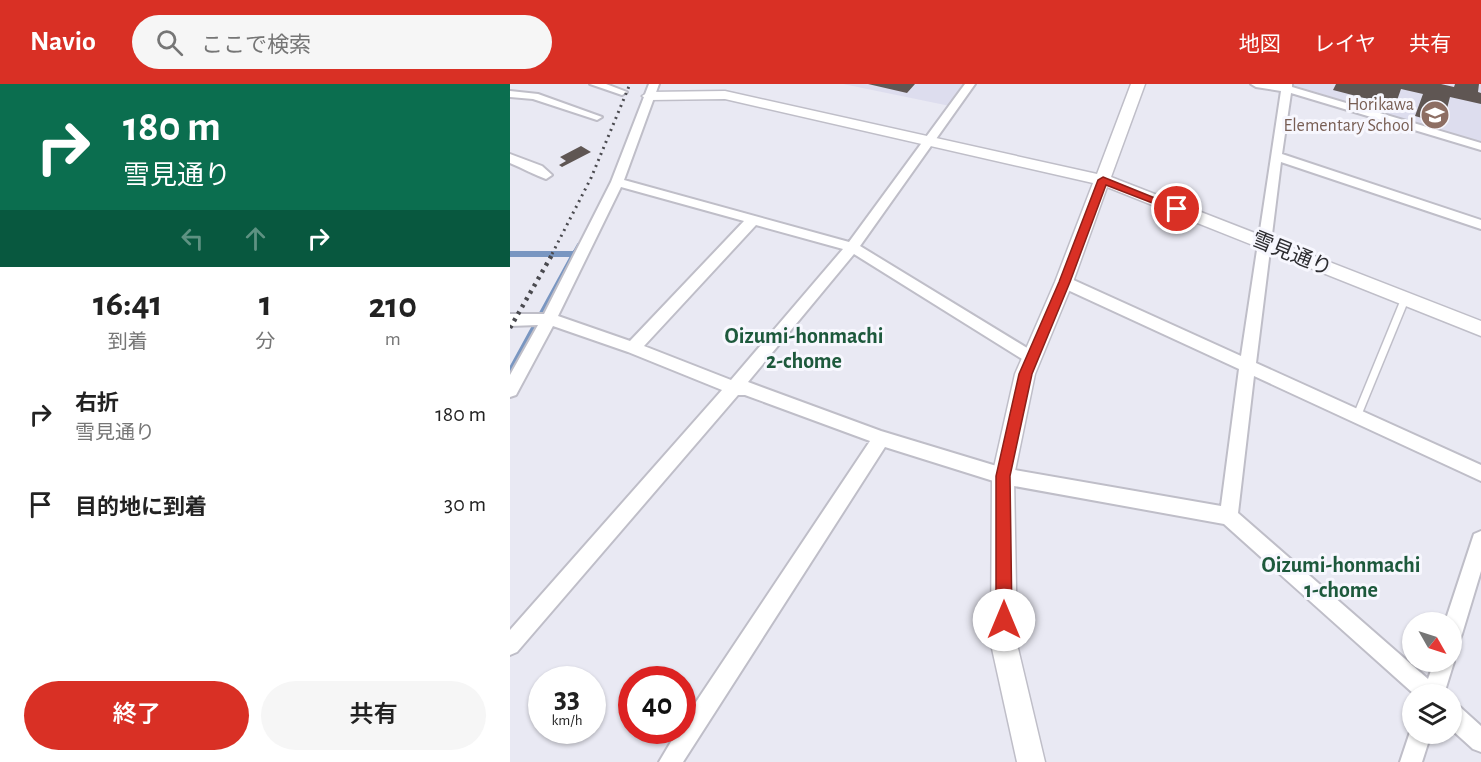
<!DOCTYPE html>
<html lang="ja">
<head>
<meta charset="utf-8">
<style>
  body { margin:0; font-family:"Alegreya Sans","Noto Sans JP",sans-serif; background:#f6f6f6; color:#222; height:100vh; display:flex; flex-direction:column; font-size:22px; white-space:nowrap }
  * { box-sizing:border-box; margin:0 }
  p { font-size:20px; color:#767676 }
  .icon { flex:none; width:33px; height:33px; fill:none; stroke:currentColor; stroke-width:2; stroke-linecap:round; stroke-linejoin:round }
  .map { position:relative; flex:1; overflow:hidden }
  .panel { display:flex; flex-direction:column; background:#fff; width:510px }
  .panel>* { flex:none }
  .banner { background:#0b6e4f; color:#fff; overflow:hidden }
  .needle { width:39px; rotate:129deg }
  .tools { position:absolute; left:892px; top:528px; display:grid; gap:12px }
  .tools a { display:grid; place-items:center; width:60px; height:60px; border-radius:50%; background:#fff; box-shadow:0 2px 4px #0004; font-size:30px }
  .speed { position:absolute; left:18px; top:582px; display:flex; gap:12px; font-size:30px; font-weight:700; text-align:center }
  .speed>* { display:grid; place-content:center; width:78px; height:78px; border-radius:50%; background:#fff; box-shadow:0 2px 4px #0004; line-height:1 }
  .speed small { font-size:15px; font-weight:400 }
  .speed .limit { border:9px solid #d22; background:#fff; color:#111 }
  .pin { position:absolute; display:grid; place-items:center; width:51px; height:51px; color:#fff; margin:-26px; border:3px solid #fff; border-radius:50%; box-shadow:0 2px 6px #0007 }
  .me { position:absolute; width:66px; margin:-33px; rotate:0deg; stroke-linejoin:round; filter:drop-shadow(0 0 4px #0008) }
  .turn { display:flex; align-items:center; gap:21px; height:126px; padding:0 24px; font-size:27px }
  .turn .icon { width:78px; height:78px; stroke-width:2.5 }
  .turn b { display:block; font-size:42px; line-height:51px }
  .lanes { display:flex; align-items:center; height:57px; padding:0 24px; background:#0003; justify-content:center; gap:30px; direction:ltr }
  .lanes .off { opacity:.35 }
  .eta { display:flex; justify-content:space-evenly; align-items:center; height:102px; text-align:center }
  .eta b { font-size:36px; font-weight:600; line-height:42px }
  .action { display:flex; gap:12px; margin-top:auto; padding:12px 24px }
  .action a { flex:1; height:69px; border-radius:36px; background:#d93025; color:#fff; font-size:24px; font-weight:600; line-height:69px; text-align:center }
  .action a+a { background:#f6f6f6; color:#222 }
  ul { padding:0; list-style:none }
  li { display:flex; align-items:center; gap:18px; height:90px; padding:0 24px }
  li div { flex:1 }
  li b { display:block; font-size:22px }
  li em { font-style:normal }
  header { display:flex; align-items:center; gap:36px; box-sizing:border-box; height:84px; padding:0 30px; background:#d93025; color:#fff }
  header strong { font-size:28px }
  nav { display:flex; gap:33px; margin-inline-start:auto; font-size:21px }
  .search { width:420px; height:54px; background:#f6f6f6; display:flex; align-items:center; gap:15px; box-sizing:border-box; padding:0 21px; border-radius:33px; color:#767676; font-size:22px }
  main { display:flex; flex:1; min-height:0 }
  .map>svg:first-child { display:block }
  .built { fill:#dde }
  .lines { fill:none; stroke-linecap:round; stroke-linejoin:round }
  .stream-far1 { stroke:#7996c1; stroke-width:4.5 }
  .stream { stroke:#7996c1; stroke-width:6 }
  .building { fill:#5f5653 }
  .service-casing { stroke:#bfbec8; stroke-width:3 }
  .minor-casing { stroke:#bfbec8; stroke-width:4 }
  .tertiary-casing { stroke:#bfbec8; stroke-width:3 }
  .service { fill:#fff; fill-rule:evenodd }
  .minor { fill:#fff; fill-rule:evenodd }
  .tertiary { fill:#fff; fill-rule:evenodd }
  .rail-far1 { stroke:#4a4a4f; stroke-width:3; stroke-dasharray:2 4.5; stroke-linecap:butt }
  .rail { stroke:#4a4a4f; stroke-width:4.5; stroke-dasharray:3 5; stroke-linecap:butt }
  .route { fill:#d93025; stroke:#8d1f18; stroke-width:1.5 }
  .labels { text-anchor:middle; dominant-baseline:central; stroke-width:6; stroke-linejoin:round; paint-order:stroke }
  .far-education-label { font-size:18px; fill:#785e54; stroke:#f7f7fe; text-anchor:end }
  .street-label { font-size:21px; fill:#2d2d31; stroke:#f7f7fe }
  .neighbourhood-label { font-size:22px; font-weight:bold; fill:#1d593c; stroke:#f7f7fe }
</style>
</head>
<body>
<header>
<strong>Navio</strong>
<div class="search"><svg class="icon" aria-label="search" viewBox="0 0 24 24"><circle cx="10" cy="10" r="6"/><path d="M15 15l6 6"/></svg>ここで検索</div>
<nav><a>地図</a><a>レイヤ</a><a>共有</a></nav>
</header>
<main>
<section class="panel">
<div class="banner">
<div class="turn"><svg class="icon" aria-label="right" viewBox="0 0 24 24"><path d="M7 20v-9h11M14 6l5 5-5 5"/></svg><div><b>180 m</b>雪見通り</div></div>
<div class="lanes"><svg class="icon off" aria-label="left" viewBox="0 0 24 24"><path d="M17 20v-9H6M10 6l-5 5 5 5"/></svg><svg class="icon off" aria-label="ahead" viewBox="0 0 24 24"><path d="M12 20V5M6 11l6-6 6 6"/></svg><svg class="icon" aria-label="right" viewBox="0 0 24 24"><path d="M7 20v-9h11M14 6l5 5-5 5"/></svg></div>
</div>
<div class="eta">
<div><b>16:41</b><p>到着</p></div>
<div><b>1</b><p>分</p></div>
<div><b>210</b><p>m</p></div>
</div>
<ul>
<li><svg class="icon" aria-label="right" viewBox="0 0 24 24"><path d="M7 20v-9h11M14 6l5 5-5 5"/></svg><div><b>右折</b><p>雪見通り</p></div><em>180 m</em></li>
<li><svg class="icon" aria-label="arrive" viewBox="0 0 24 24"><path d="M6 21V4h12l-3 4 3 4H6"/></svg><div><b>目的地に到着</b></div><em>30 m</em></li>
</ul>
<div class="action"><a>終了</a><a>共有</a></div>
</section>
<div class="map">
<svg width="971" height="678" viewBox="0 0 971 678">
  <rect width="100%" height="100%" fill="#e9e9f3"/>
  <path class="built" d="M333,0H457L440,22Z
    M971,0V59L783,1V0Z"/>
  <g class="lines">
    <path class="stream-far1" d="M0,170H65
      M64,170L69,161"/>
    <path class="stream" d="M0,170H65
      M0,288L65,169"/>
  </g>
  <path class="building" d="M358,0H405L397,9Z
    M826,0H931L944,3L945,0H969L968,8L971,9V20L940,13L933,40L905,32L913,10L891,5L885,22L823,6Z
    M71,62L81,68L52,83L49,81L56,77L50,73Z"/>
  <g class="lines">
    <g class="service-casing">
      <path id="service" d="M895,212L899,215L851,332L850,334H844L843,332L891,215Z"/>
    </g>
    <g class="minor-casing">
      <path id="minor" d="M80,0H96L117,8L112,11Z
        M139,0H149L114,96L339,158L455,0H465L350,162L527,270L530,274L527,278H517L344,170L238,298L371,347L493,384L711,422L729,285L549,202L547,198L549,194H559L731,272L771,7L746,3L741,0H782V3L971,59V66L781,9L772,70L971,136V145L771,78L746,279L971,381V397L744,292L728,429L918,595L924,578H942V572L944,578L934,610H904L714,440L493,400L375,363L173,678H149L168,646H172V639L360,357L235,311H228L7,568L0,571V546L212,306L118,268L43,242L6,311L0,313V291L28,241L0,242V230H34L101,98ZM111,103L234,137L120,257L48,232ZM246,141L333,165L221,296L134,262Z
        M0,7L28,10L92,33L87,36L23,15L0,13Z
        M0,70L32,82L42,91L36,95C25,91 12,84 0,79Z
        M971,447V487L952,550L949,557L942,560V538H935L962,456L964,450Z
        M942,620L950,623L971,642V668L963,665L942,646Z
        M902,642L903,650H921L912,678H890Z"/>
    </g>
    <g class="tertiary-casing">
      <path id="tertiary" d="M621,0H635L601,93L971,237V252L597,103L563,198L525,290L504,392L507,560L535,678H507L481,560L482,392L505,290L545,198L583,99L215,15L139,16L132,12L139,8L215,7L587,90Z"/>
    </g>
    <use href="#service" class="service"/>
    <use href="#minor" class="minor"/>
    <use href="#tertiary" class="tertiary"/>
    <path class="rail-far1" d="M42,170L81,94L120,0"/>
    <path class="rail" d="M0,244L43,169"/>
  </g>
  <path class="route" d="M593,93L672,125L671,127H663L596,101L560,198L522,290L500,392L502,536L500,542L494,544L488,542L486,536V392L509,290L549,198L588,96Z"/>
  <defs>
    <g id="school-disc" transform="scale(1.5)"><circle r="9.5" fill="#8d6e63" stroke="#f7f7fe"/><path d="M0-5L7-2L0 1L-7-2ZM-4 1L0 2.5L4 1V4Q0 6-4 4Z" fill="#fff"/></g>
  </defs>
  <g fill-rule="evenodd">
    <use href="#school-disc" x="925" y="31"/>
  </g>
  <g class="labels">
    <g class="far-education-label">
      <text x="904" y="21">Horikawa<tspan x="904" dy="21">Elementary School</tspan></text>
    </g>
    <g class="street-label">
      <text transform="translate(782 170) rotate(22)">雪見通り</text>
    </g>
    <g class="neighbourhood-label">
      <text x="294" y="252">Oizumi-honmachi<tspan x="294" dy="25">2-chome</tspan></text>
      <text x="831" y="481">Oizumi-honmachi<tspan x="831" dy="25">1-chome</tspan></text>
    </g>
  </g>
</svg>
<div class="tools">
<a><svg class="needle" viewBox="-14 -14 28 28"><path d="M0-13l5 13h-10z" fill="#e53935"/><path d="M0 13l5-13h-10z" fill="#767676"/></svg></a>
<a><svg class="icon" aria-label="layers" viewBox="0 0 24 24"><path d="M12 4l9 5-9 5-9-5zM3 14l9 5 9-5"/></svg></a>
</div>
<div class="speed"><div>33<small>km/h</small></div><div class="limit">40</div></div>
<div class="pin" style="left:667px;top:125px;background:#d93025"><svg class="icon" aria-label="arrive" viewBox="0 0 24 24"><path d="M6 21V4h12l-3 4 3 4H6"/></svg></div>
<svg class="me" style="left:494px;top:536px" viewBox="-20 -20 40 40"><circle r="19" fill="#fff"/><path d="M0-13L10 11 0 6-10 11z" fill="#d93025"/></svg>
</div>
</main>
</body>
</html>
